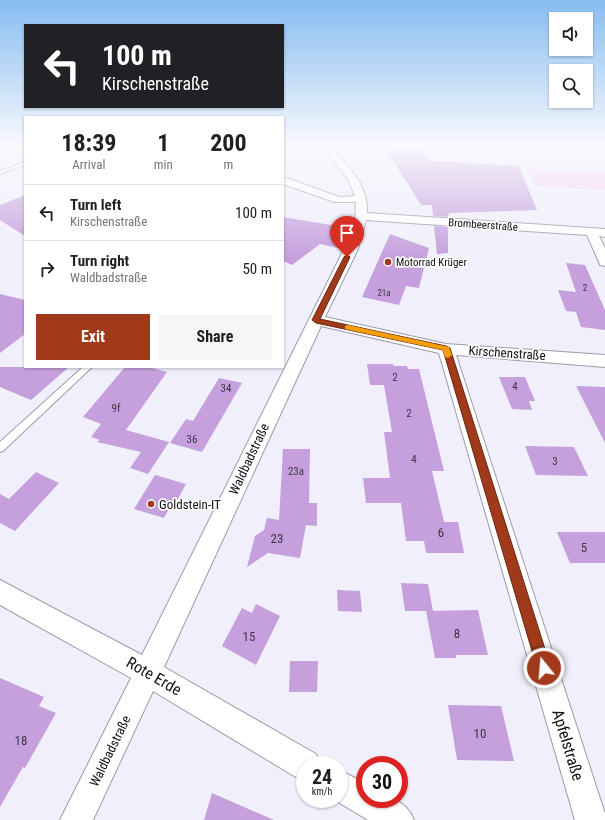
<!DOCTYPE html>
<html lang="en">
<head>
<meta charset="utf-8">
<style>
  body { margin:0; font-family:"Roboto Condensed",sans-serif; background:#f6f6f6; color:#202124; height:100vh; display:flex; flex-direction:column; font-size:15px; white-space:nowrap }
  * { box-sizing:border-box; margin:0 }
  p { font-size:13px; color:#757577 }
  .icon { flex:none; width:22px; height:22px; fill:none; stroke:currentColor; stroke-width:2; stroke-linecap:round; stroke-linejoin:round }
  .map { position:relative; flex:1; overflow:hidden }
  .drawer { position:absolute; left:24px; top:116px; width:260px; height:252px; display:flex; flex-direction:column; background:#fff; border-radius:0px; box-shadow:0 1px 3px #0004 }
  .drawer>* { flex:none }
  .hud { position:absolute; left:24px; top:24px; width:260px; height:84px; border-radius:0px; box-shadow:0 1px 3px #0004; background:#202124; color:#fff; overflow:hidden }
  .buttons { position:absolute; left:549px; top:12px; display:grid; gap:8px }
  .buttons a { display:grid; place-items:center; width:44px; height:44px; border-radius:0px; background:#fff; box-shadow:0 1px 3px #0004; font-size:20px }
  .speed { position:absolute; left:296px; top:756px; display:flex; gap:8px; font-size:20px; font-weight:700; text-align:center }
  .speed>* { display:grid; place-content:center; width:52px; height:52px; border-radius:50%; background:#fff; box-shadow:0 1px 3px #0004; line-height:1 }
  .speed small { font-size:10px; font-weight:400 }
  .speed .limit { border:6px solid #d22; background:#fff; color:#111 }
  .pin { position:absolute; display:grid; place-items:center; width:34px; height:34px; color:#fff; margin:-41px -17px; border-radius:50% 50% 50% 0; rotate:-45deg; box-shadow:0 0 4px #0007 }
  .pin .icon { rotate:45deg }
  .me { position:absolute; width:44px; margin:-22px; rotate:343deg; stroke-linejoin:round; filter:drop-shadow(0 0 3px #0008) }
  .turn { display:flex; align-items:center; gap:14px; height:84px; padding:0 12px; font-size:18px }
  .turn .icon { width:52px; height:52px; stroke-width:2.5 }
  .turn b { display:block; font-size:28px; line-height:34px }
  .eta { display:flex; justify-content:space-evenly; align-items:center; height:68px; text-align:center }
  .eta b { font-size:24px; font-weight:700; line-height:28px }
  .primary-button { display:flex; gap:8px; margin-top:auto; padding:8px 12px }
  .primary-button a { flex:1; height:46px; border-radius:0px; background:#a13a1a; color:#fff; font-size:16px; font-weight:700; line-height:46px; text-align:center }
  .primary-button a+a { background:#f6f6f6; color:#202124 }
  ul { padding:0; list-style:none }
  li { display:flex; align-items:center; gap:12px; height:56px; padding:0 12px; border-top:1px solid #e0e0e0 }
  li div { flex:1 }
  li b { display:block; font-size:15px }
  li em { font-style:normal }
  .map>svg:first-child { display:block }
  .green { fill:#f9cef0 }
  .building { fill:#c6a0dd }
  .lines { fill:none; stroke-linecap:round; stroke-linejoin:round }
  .lane-casing { stroke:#9c9ba7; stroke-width:2 }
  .street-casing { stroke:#9c9ba7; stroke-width:2 }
  .lane { fill:#fff; fill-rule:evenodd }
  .street { fill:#fff; fill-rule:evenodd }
  .route { fill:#a13a1a; stroke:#692611 }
  .slow { fill:#f59e0b }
  .poi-dot { fill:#a13a1a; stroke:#fefefe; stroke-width:1.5 }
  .labels { text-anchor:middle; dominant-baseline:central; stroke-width:3.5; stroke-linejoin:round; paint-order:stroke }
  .far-number-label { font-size:9px; fill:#3f3648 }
  .far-street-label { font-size:11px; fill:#121216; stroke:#fefefe }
  .far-poi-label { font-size:11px; fill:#121216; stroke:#fefefe; text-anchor:start }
  .number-label { font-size:11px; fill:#3f3648 }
  .street-label { font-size:13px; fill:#121216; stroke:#fefefe }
  .poi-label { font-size:13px; fill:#121216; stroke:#fefefe; text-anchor:start }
  .near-number-label { font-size:13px; fill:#3f3648 }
  .near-street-label { font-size:16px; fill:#121216; stroke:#fefefe }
</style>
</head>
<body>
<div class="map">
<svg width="605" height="820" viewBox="0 0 605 820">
  <rect width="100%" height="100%" fill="#f0effb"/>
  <path class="green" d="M528,169L605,173V190L535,186Z"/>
  <path class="building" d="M420,149L429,161L519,166L537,210L449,213L448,217L433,216L432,205H421L408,184V182L407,183L387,151Z
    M25,195V236L0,220V205Z
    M283,217L349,228L338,248L320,244L292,265L283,261Z
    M434,226L448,227V253L437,254Z
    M390,234L429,248L419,288L406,286L399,305L362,297Z
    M566,263L585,265L605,310V330L581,327L576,312L566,311L558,290L576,292Z
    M0,294L25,300V334L0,353Z
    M367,364H393L394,366H407L408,369H419L444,471H432L444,522H458L464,553H426L424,541H406L401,503H366L363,478H390L384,432H392L384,385H370Z
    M0,367H69L31,400L0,387Z
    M125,367H148L167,372L126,430L169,442L148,474L130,468L141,452L97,442L100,440L91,437L101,424L83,417Z
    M499,377H525L535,401H529L532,410L512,409Z
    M219,378L242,383L202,452L170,443L186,419L193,421Z
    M576,386L605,387V443Z
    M525,446L574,447L588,476L536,475Z
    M283,449H310L309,503H317V526L306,525L300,558L268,553L247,567L255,536L264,530L267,518L279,520Z
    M36,472L59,483L15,531L0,523V494L9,499Z
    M155,475L186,484L174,506L171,505L164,518L134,509Z
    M557,532H605V563H570Z
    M401,583L428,584L433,611H405Z
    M337,590L360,591L362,612L338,611Z
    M256,604L280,616L256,665L222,646L242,608L252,613Z
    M478,610L488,655H456V658H435L426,611Z
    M290,661H318L317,692H289Z
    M0,678L44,697L39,706L56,713L25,768L23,767L0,807Z
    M448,705L501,706L514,761L457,760Z
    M212,793L274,820H204Z"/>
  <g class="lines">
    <g class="lane-casing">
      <path id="lane" d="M25,162V165L0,174V171Z
        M83,367H92L3,451L0,452V442Z"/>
    </g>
    <g class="street-casing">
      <path id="street" d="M321,144H329C346,165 369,184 367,213L605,229V237L599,236L605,248V266L600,265L599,262L587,235L366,220L358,249L325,317L446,344L605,355V367L456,355L605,814V820H575L439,353L321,326L164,667L316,754L320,765H305V780L294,776L153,691L93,820H60L131,678L0,605V580L142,655L349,239L355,218L356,202H334L283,184V178H287L339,197L355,196L349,181Z
        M339,770L365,783V799C388,799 404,796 414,820H368L333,799H339Z"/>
    </g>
    <use href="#lane" class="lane"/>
    <use href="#street" class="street"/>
  </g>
  <linearGradient id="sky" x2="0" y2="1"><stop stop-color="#86bdf1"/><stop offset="0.56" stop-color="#f8f8fd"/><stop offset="1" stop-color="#f8f8fd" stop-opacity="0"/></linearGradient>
  <rect width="605" height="258" fill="url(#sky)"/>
  <path class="route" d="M347,255L350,257L320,319L446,346L450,348L551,668L549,673L544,675L539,673L537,668L443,350L316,323L312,320L344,257Z"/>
  <path class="slow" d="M348,325L449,347L452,355L448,358L445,357L443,350L345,329V326Z"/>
  <g class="poi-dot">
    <circle cx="388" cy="262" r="4"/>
    <circle cx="151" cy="504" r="4"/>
  </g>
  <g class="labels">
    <g class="far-number-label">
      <text x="585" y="288">2</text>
      <text x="384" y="293">21a</text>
    </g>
    <g class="far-street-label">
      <text transform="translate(483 225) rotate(4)">Brombeerstraße</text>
    </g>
    <g class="far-poi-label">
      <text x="396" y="262">Motorrad Krüger</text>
    </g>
    <g class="number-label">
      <text x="395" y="377">2</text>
      <text x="515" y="386">4</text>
      <text x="226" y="388">34</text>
      <text x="116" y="408">9f</text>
      <text x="409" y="413">2</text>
      <text x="192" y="439">36</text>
      <text x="414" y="459">4</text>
      <text x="555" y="461">3</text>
      <text x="296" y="471">23a</text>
    </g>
    <g class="street-label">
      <text transform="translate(507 353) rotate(4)">Kirschenstraße</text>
      <text transform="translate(249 459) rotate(-65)">Waldbadstraße</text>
      <text transform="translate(110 751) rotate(-64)">Waldbadstraße</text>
    </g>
    <g class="poi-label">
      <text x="159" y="504">Goldstein-IT</text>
    </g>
    <g class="near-number-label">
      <text x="441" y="532">6</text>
      <text x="277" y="538">23</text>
      <text x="584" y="547">5</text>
      <text x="457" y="633">8</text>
      <text x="249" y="636">15</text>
      <text x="480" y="733">10</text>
      <text x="21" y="740">18</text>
    </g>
    <g class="near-street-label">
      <text transform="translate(154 676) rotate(30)">Rote Erde</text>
      <text transform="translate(568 745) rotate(73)">Apfelstraße</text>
    </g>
  </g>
</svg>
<div class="buttons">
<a><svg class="icon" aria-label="sound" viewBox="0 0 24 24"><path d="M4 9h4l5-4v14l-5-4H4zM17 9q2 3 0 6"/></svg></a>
<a><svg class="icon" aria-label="search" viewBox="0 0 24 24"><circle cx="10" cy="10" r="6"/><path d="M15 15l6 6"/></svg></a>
</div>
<div class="speed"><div>24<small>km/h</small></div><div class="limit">30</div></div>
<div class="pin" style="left:347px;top:257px;background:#d93025"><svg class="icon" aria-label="arrive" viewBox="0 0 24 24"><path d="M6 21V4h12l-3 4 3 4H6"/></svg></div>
<svg class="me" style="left:544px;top:668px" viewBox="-20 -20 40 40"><circle r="17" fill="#a13a1a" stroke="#fff" stroke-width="3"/><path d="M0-11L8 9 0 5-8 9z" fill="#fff"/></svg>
<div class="hud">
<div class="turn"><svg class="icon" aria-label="left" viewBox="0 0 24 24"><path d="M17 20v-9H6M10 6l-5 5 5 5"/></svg><div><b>100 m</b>Kirschenstraße</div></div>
</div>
<section class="drawer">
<div class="eta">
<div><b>18:39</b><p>Arrival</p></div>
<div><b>1</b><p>min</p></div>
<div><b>200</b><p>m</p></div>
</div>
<ul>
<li><svg class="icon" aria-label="left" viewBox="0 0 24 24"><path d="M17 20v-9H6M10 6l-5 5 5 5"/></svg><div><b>Turn left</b><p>Kirschenstraße</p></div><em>100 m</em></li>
<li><svg class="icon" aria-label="right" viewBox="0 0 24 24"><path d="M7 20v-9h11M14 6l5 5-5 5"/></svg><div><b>Turn right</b><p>Waldbadstraße</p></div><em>50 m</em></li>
</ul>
<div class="primary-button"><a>Exit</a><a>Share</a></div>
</section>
</div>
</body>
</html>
